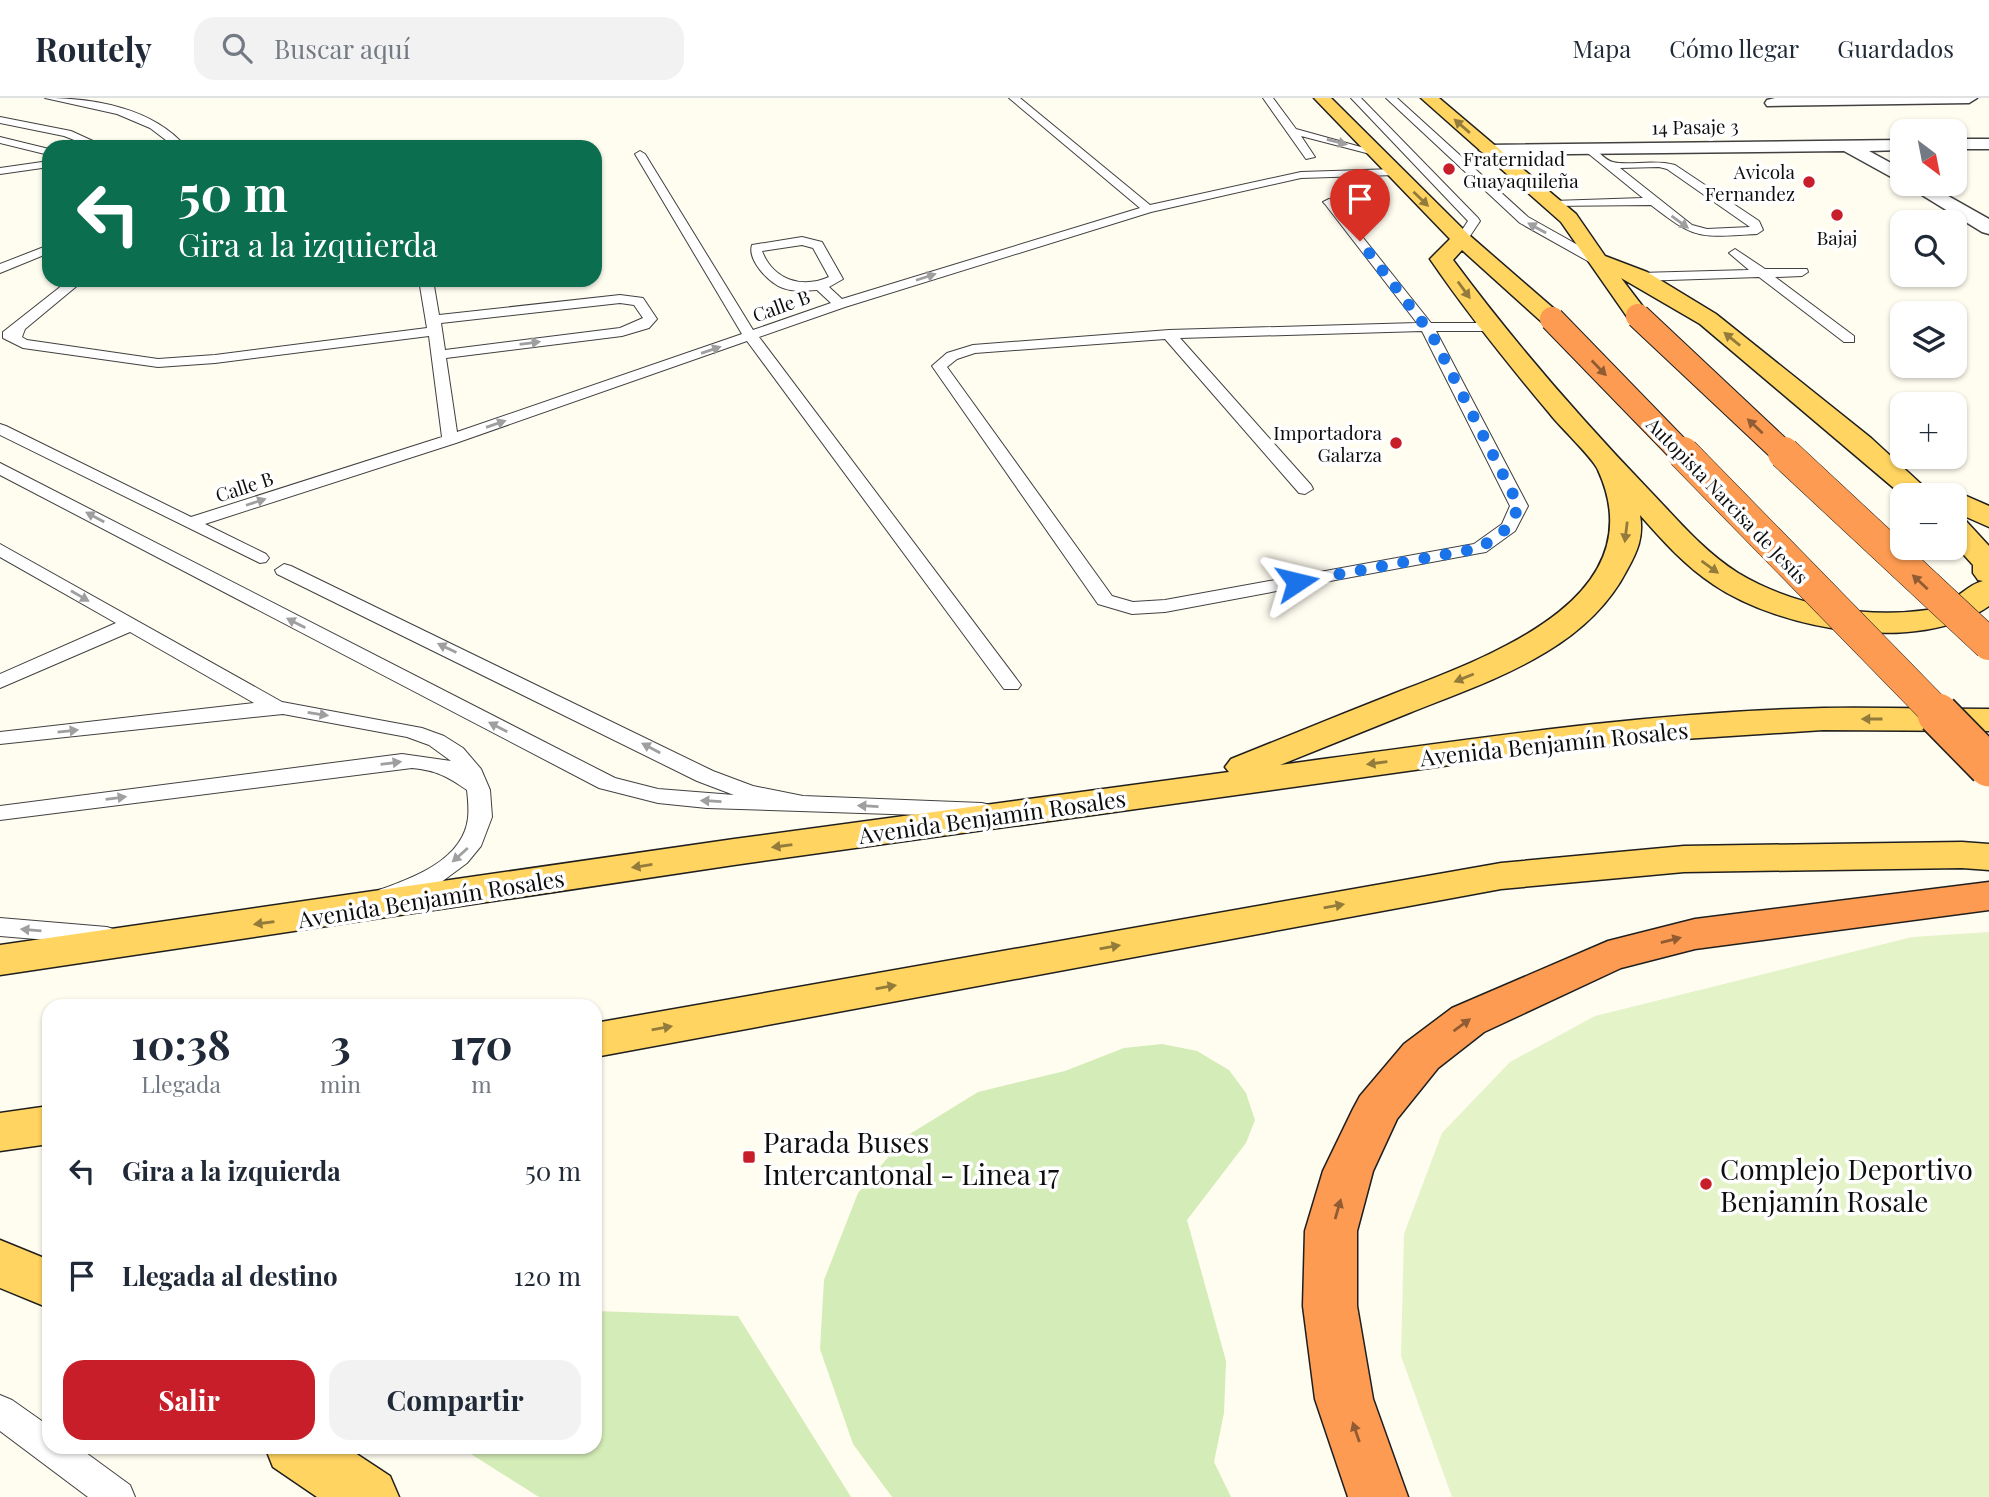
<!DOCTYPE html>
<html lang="es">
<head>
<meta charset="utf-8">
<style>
  body { margin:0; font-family:"Playfair Display",serif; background:#f2f2f3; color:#1f2937; height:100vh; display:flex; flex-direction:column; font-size:26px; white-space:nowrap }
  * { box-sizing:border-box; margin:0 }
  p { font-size:23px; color:#747a83 }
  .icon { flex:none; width:38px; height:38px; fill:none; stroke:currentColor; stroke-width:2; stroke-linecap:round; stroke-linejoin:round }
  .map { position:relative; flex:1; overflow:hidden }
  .side { position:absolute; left:42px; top:901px; width:560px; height:455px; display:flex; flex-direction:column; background:#fff; border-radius:21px; box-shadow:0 2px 5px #0004 }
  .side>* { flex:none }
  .hud { position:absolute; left:42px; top:42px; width:560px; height:147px; border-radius:21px; box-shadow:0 2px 5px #0004; background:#0b6e4f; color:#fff; overflow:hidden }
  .needle { width:46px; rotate:148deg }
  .fabs { position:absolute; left:1890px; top:21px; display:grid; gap:14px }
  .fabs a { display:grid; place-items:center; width:77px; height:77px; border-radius:14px; background:#fff; box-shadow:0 2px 5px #0004; font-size:35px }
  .pin { position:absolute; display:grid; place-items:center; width:60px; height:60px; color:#fff; margin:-72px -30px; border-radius:50% 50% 50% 0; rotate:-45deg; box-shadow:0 0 7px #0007 }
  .pin .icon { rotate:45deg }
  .me { position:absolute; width:77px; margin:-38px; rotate:80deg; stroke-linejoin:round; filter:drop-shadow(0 0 5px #0008) }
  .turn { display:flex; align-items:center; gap:24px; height:147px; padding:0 21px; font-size:32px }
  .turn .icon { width:91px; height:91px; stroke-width:2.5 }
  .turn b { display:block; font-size:49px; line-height:60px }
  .eta { display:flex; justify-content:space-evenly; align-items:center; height:119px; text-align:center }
  .eta b { font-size:42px; font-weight:700; line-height:49px }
  .primary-button { display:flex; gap:14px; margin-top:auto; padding:14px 21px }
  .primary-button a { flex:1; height:80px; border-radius:21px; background:#c71e2a; color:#fff; font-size:28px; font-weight:700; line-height:80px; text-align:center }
  .primary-button a+a { background:#f2f2f3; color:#1f2937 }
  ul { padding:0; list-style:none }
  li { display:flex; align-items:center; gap:21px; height:105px; padding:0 21px }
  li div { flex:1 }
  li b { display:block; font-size:26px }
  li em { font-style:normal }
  header { display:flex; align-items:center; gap:42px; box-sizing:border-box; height:98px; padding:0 35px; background:#fff; border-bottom:2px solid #e0e1e3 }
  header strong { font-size:33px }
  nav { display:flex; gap:38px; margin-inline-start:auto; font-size:24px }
  .search { width:490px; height:63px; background:#f2f2f3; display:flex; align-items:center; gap:18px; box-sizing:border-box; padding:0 24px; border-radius:21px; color:#747a83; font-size:26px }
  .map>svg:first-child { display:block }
  .green { fill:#d4ecb7 }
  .pitch { fill:#e5f3c9 }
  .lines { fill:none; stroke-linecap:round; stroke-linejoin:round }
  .lane-casing { stroke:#414141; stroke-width:2 }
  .street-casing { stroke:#414141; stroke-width:3 }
  .primary-casing { stroke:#1f1f1f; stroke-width:3 }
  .highway-casing { stroke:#1f1f1f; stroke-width:3 }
  .lane { fill:#fff; fill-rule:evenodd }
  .street { fill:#fff; fill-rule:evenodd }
  .primary { fill:#ffd460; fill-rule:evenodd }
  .highway { fill:#fc9b51; fill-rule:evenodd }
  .highway-bridge-far2-casing { stroke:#1f1f1f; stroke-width:26; stroke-linecap:butt }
  .highway-bridge-far1-casing { stroke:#1f1f1f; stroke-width:33; stroke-linecap:butt }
  .highway-bridge-casing { stroke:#1f1f1f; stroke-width:44; stroke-linecap:butt }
  .highway-bridge-far2 { stroke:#fc9b51; stroke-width:24 }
  .highway-bridge-far1 { stroke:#fc9b51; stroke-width:32 }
  .highway-bridge { stroke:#fc9b51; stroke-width:41 }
  .oneway { fill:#937b3b }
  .oneway2 { fill:#9f9f9f }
  .oneway3 { fill:#915c33 }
  .route { stroke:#1a73e8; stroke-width:12; stroke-dasharray:0 21.6 }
  .poi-dot { fill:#c71e2a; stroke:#fff; stroke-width:2.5 }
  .labels { text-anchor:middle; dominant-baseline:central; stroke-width:7; stroke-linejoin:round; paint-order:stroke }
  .far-street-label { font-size:19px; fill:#0e0e0e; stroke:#fff }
  .far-poi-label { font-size:19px; fill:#0e0e0e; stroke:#fff; text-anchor:end }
  .street-label { font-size:23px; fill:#0e0e0e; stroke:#fff }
  .near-poi-label { font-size:28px; fill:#0e0e0e; stroke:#fff; text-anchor:start }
</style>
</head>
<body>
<header>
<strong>Routely</strong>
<div class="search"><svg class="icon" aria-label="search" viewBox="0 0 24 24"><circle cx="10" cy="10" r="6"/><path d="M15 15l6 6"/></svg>Buscar aquí</div>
<nav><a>Mapa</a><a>Cómo llegar</a><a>Guardados</a></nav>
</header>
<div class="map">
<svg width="1989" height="1399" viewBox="0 0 1989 1399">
  <rect width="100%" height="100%" fill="#fffcf0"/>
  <path class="green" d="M1162,946L1197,953L1229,972L1246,995L1255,1022L1246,1045L1187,1122L1226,1263L1224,1315L1214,1364L1231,1399H892L853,1346L820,1251L824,1182L858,1095L905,1039L978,994L1065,973L1124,950Z
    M595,1213L738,1218L851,1399H539L460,1349H595Z"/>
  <path class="pitch" d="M1989,834V1399H1452L1401,1258L1404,1136L1442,1035L1510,964L1595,918L1912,839Z"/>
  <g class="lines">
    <g class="lane-casing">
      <path id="lane" d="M45,0C94,0 153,10 186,49H175L150,30L117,16Z
        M1009,0H1020L1150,107L1301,74L1395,71L1401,74L1395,77L1301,80L1151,114L845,209L759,239L1018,583L1021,587L1018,591H1004L747,243L456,345L205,426L266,456L269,460L266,464L260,465L0,337V326L6,328L191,419L442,339L429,238L215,265L158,269L23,250L3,240V234L69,182H84L25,231L22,239L27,242L158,261L215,257L427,230L419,182H433L439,217L620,197L643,200L657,221L649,230L622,238L446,260L457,334L742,236L635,56L640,53L645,56L753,232L831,205L817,192C805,193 794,194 783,190C769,185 747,162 752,147L802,139L822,144L843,181L829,189L842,201L1140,110ZM802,147L813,150L829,179C802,191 773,182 762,153ZM620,205L634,207L643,220L620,230L445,252L441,225Z
        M1263,0H1273L1296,31L1379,54L1374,57L1301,38L1315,59L1306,61Z
        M1351,0H1361L1478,120L1480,123L1466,144L1456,141L1468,123Z
        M1386,0H1397L1528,119L1601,160V166H1593L1520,125Z
        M0,19L71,33L106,49H92L64,38L0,25Z
        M0,39L49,51V57L0,45Z
        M1584,48C1597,47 1601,61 1613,64C1628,68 1654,61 1675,67L1759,123L1763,132L1757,136C1700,139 1697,143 1651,107L1549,108V104L1553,103L1643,100L1584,52ZM1659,69L1667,71L1750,129L1707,131L1692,127L1620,70Z
        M49,63V69L0,76V70Z
        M1329,101L1333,102L1431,225H1491L1498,229L1491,233H1436L1528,408L1515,433L1486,454L1480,455L1165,514L1132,516L1098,506L932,268L947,255L973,247L1169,232L1417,225L1325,106L1323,104ZM1422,233L1510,408L1502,426L1474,446L1165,502L1133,504L1112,498L947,269L957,261L975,255L1165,241L1299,395L1305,396L1313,391L1311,387L1180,240Z
        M49,147V155L0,175V166Z
        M1735,151L1765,171H1807L1808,174L1802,178L1775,179L1854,238V244H1844L1759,179L1639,183L1633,179L1639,175L1749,172L1729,155Z
        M0,365L615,680L658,691L734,697L697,683L277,476L275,472L284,466L291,468L713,673L753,688L803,698L982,705L990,707L993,712L990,717L982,719L707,710L658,705L599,690L0,377Z
        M0,446L282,604L422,630L444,638L463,650L481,671L490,692L492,719L481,748L467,765L440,785L397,804L388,806L379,804L376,798L379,792C413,780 463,762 468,720C469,711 468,701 467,692C448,679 436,672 412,670L0,722V708L402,656L451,663L429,647L407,639L283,616L0,646V634L254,605L130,534L0,590V576L116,525L0,459Z
        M0,820L107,829L116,832L120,838L116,844L107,847L0,838Z
        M0,1297L12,1302L49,1328V1349H78L130,1387L135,1399H88L0,1333Z"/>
    </g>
    <g class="street-casing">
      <path id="street" d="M1775,0H1977L1969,5L1767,8L1765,5L1767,2Z
        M1955,41H1989V51H1955Z
        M1902,42V52L1869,53L1902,71V85L1844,53L1488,57L1479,52L1488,47Z
        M1904,86H1927L1989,121V136L1982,134Z"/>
    </g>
    <g class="primary-casing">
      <path id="primary" d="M1314,0H1331L1469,137L1560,216L1564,221L1560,226H1544L1462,152L1453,162C1513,243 1579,319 1649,392C1677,421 1703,453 1738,475C1793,508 1864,521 1927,512C1953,508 1965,487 1983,483L1978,482L1973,475V467L1955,447V420L1966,423L1989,448V508C1919,557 1781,532 1714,487C1685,468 1663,443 1640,417C1644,439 1637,454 1627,472C1585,554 1488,583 1409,615C1366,632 1323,650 1280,667C1460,643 1642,614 1824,610C1879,609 1934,611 1989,611V633L1823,632L1684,641L1529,656L734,767L0,877V847L734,741L1229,674L1225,669L1231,661C1281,641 1332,620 1383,600C1476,563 1659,505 1598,372C1594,361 1559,328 1550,316C1508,266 1467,215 1430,161L1450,141Z
        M1421,0H1439L1576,116L1605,158L1647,174L1716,216L1871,340L1933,397H1902L1700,226L1621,180L1650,218L1646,223H1630L1561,124Z
        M1955,393L1989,408V429L1955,414V397H1944Z
        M1962,744L1989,746V772L1962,770L1684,774L1501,791L595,959V925L1501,765L1684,748Z
        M49,1008V1046L0,1053V1015Z
        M0,1142L49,1162V1210L0,1190Z
        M265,1349H346L390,1378L399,1399H317L273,1369Z"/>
    </g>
    <g class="highway-casing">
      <path id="highway" d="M1989,784V812L1695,851L1621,870L1484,934L1438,970L1397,1021L1373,1073L1357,1133V1208L1373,1301L1408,1399H1348L1315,1301L1303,1208L1305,1133L1323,1073L1353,1011L1360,998L1404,946L1452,910L1608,843L1695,821Z"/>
    </g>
    <use href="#lane" class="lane"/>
    <use href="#street" class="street"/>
    <use href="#primary" class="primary"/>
    <use href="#highway" class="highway"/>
    <g class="highway-bridge-far2-casing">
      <path id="highway-bridge-far2" d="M1638,218L1786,357
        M1552,221L1684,357"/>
    </g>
    <g class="highway-bridge-far1-casing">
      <path id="highway-bridge-far1" d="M1683,355L1940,618
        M1784,355L1989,546"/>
    </g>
    <g class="highway-bridge-casing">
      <path id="highway-bridge" d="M1938,616L1989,668"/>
    </g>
    <use href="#highway-bridge-far2" class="highway-bridge-far2"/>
    <use href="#highway-bridge-far1" class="highway-bridge-far1"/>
    <use href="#highway-bridge" class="highway-bridge"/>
  </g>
  <defs><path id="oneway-solid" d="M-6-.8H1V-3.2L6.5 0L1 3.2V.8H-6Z" transform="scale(1.75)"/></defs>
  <g class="oneway">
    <use href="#oneway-solid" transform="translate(1462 28) rotate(-139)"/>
    <use href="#oneway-solid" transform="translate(1421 101) rotate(44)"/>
    <use href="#oneway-solid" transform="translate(1464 192) rotate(54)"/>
    <use href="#oneway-solid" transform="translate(1732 241) rotate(-141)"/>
    <use href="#oneway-solid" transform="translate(1626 434) rotate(97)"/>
    <use href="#oneway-solid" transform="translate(1710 469) rotate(36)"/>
    <use href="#oneway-solid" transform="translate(1464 580) rotate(158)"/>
    <use href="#oneway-solid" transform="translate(1872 621) rotate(180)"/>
    <use href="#oneway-solid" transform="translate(1377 665) rotate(172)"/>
    <use href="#oneway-solid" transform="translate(782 748) rotate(172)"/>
    <use href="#oneway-solid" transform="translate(642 768) rotate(171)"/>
    <use href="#oneway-solid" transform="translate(1334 808) rotate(-10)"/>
    <use href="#oneway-solid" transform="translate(264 825) rotate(172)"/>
    <use href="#oneway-solid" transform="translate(1110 849) rotate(-10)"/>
    <use href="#oneway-solid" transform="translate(886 889) rotate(-10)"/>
    <use href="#oneway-solid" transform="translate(662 930) rotate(-10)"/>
  </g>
  <g class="oneway2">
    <use href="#oneway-solid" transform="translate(1337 44) rotate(14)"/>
    <use href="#oneway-solid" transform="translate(1680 124) rotate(36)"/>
    <use href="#oneway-solid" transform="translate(1537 130) rotate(-151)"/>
    <use href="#oneway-solid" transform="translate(926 179) rotate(-18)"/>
    <use href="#oneway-solid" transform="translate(530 245) rotate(-7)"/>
    <use href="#oneway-solid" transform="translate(711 252) rotate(-19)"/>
    <use href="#oneway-solid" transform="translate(496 326) rotate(-19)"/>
    <use href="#oneway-solid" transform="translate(256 404) rotate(-18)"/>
    <use href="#oneway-solid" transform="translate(95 419) rotate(-152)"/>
    <use href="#oneway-solid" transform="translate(80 498) rotate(30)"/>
    <use href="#oneway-solid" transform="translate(296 525) rotate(-153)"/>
    <use href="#oneway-solid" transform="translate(447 550) rotate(-154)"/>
    <use href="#oneway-solid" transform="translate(318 616) rotate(9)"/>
    <use href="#oneway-solid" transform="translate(498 629) rotate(-153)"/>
    <use href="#oneway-solid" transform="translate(68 633) rotate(-6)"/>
    <use href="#oneway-solid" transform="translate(651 650) rotate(-152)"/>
    <use href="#oneway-solid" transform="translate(391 665) rotate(-7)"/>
    <use href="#oneway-solid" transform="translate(116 700) rotate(-7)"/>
    <use href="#oneway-solid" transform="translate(711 703) rotate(-177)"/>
    <use href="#oneway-solid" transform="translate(868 708) rotate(-177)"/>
    <use href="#oneway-solid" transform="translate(460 757) rotate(138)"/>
    <use href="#oneway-solid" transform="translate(31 832) rotate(-175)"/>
  </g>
  <g class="oneway3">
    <use href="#oneway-solid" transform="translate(1599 270) rotate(46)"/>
    <use href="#oneway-solid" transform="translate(1755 328) rotate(-137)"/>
    <use href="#oneway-solid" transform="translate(1920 484) rotate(-137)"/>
    <use href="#oneway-solid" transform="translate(1671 842) rotate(-14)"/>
    <use href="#oneway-solid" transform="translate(1462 927) rotate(-36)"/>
    <use href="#oneway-solid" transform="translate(1338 1111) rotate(-74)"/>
    <use href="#oneway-solid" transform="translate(1356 1334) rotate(-109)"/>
  </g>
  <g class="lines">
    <path class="route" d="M1297,484L1480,450L1509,429L1519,408L1432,237L1360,143"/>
  </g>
  <g class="poi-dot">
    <circle cx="1449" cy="71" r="7"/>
    <circle cx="1809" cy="84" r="7"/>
    <circle cx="1837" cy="117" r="7"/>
    <circle cx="1396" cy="345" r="7"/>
    <rect x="742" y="1052" width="14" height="14" rx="3.5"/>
    <circle cx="1706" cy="1086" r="7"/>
  </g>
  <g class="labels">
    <g class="far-street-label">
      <text transform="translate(1695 28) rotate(-1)">14 Pasaje 3</text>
      <text transform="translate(781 207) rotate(-20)">Calle B</text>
      <text transform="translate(244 388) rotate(-18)">Calle B</text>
      <text transform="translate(1728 402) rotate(46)">Autopista Narcisa de Jesús</text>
    </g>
    <g class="far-poi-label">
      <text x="1463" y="60" text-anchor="start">Fraternidad<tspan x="1463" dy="22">Guayaquileña</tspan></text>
      <text x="1795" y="73">Avicola<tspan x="1795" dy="22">Fernandez</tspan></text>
      <text x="1837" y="139" text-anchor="middle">Bajaj</text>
      <text x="1382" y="334">Importadora<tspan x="1382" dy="22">Galarza</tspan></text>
    </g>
    <g class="street-label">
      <text transform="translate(1554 645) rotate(-6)">Avenida Benjamín Rosales</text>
      <text transform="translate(992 718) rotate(-8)">Avenida Benjamín Rosales</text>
      <text transform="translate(431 800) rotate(-9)">Avenida Benjamín Rosales</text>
    </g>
    <g class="near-poi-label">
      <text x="763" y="1043">Parada Buses<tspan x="763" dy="32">Intercantonal - Linea 17</tspan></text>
      <text x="1720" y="1070">Complejo Deportivo<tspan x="1720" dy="32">Benjamín Rosale</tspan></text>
    </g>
  </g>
</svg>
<div class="fabs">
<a><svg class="needle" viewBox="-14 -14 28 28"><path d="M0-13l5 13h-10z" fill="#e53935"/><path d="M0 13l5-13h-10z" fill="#747a83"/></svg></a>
<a><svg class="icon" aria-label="search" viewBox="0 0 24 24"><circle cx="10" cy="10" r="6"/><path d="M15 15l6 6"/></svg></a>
<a><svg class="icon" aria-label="layers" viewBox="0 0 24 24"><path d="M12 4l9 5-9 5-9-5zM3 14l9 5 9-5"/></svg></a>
<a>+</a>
<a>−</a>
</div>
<div class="pin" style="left:1360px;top:143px;background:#d93025"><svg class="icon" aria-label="arrive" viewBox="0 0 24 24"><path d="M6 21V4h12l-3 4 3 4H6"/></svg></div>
<svg class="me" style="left:1297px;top:484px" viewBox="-20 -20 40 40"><path d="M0-17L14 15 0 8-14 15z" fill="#1a73e8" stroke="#fff" stroke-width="4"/></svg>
<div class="hud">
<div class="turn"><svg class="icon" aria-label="left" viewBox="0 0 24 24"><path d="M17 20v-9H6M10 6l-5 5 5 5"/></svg><div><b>50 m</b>Gira a la izquierda</div></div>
</div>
<section class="side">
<div class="eta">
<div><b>10:38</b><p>Llegada</p></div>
<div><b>3</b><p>min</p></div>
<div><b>170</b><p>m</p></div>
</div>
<ul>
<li><svg class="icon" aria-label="left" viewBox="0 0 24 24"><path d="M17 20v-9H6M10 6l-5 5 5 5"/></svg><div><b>Gira a la izquierda</b></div><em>50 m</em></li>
<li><svg class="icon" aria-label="arrive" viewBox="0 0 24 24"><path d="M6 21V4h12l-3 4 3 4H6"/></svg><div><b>Llegada al destino</b></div><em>120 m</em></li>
</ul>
<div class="primary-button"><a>Salir</a><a>Compartir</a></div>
</section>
</div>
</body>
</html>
